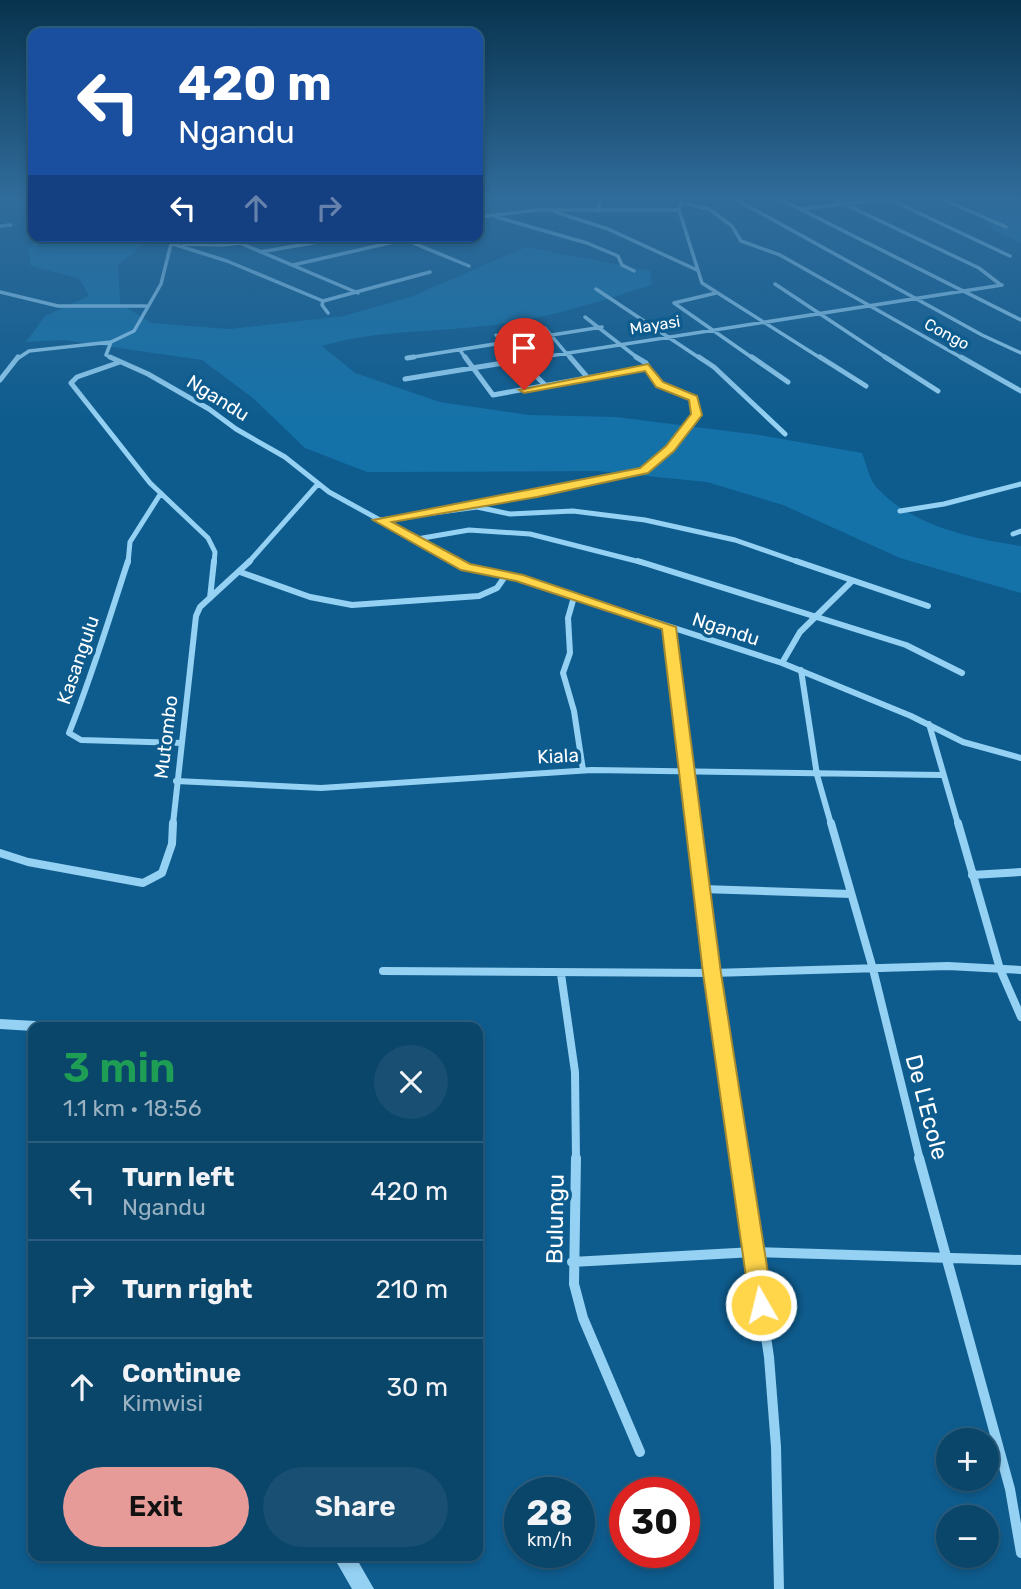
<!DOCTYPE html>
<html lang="en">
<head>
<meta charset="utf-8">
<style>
  body { margin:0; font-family:Rubik,sans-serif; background:#184f72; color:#f1f3f6; height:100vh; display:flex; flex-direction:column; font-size:26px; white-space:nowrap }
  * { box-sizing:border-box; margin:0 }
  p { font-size:23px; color:#99b1c1 }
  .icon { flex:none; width:38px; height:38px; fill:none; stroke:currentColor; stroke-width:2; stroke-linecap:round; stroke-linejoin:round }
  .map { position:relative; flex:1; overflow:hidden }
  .sheet { position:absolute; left:28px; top:1022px; width:455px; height:539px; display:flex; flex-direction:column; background:#0a456a; border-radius:14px; box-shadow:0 4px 10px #0003,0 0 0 2px #2a5d7e }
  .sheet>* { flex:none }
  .guide { position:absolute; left:28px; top:28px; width:455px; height:214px; border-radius:14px; box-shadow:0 4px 10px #0003,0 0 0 2px #2a5d7e; background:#1a4fa0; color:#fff; overflow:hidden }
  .tools { position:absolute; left:936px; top:1428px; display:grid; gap:14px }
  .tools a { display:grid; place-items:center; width:63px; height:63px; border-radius:50%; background:#0a456a; box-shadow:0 4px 10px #0003,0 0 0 2px #2a5d7e; font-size:35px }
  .speed { position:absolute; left:504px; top:1477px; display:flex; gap:14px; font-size:35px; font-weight:700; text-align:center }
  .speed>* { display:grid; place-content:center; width:91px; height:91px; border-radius:50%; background:#0a456a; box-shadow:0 4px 10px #0003,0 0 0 2px #2a5d7e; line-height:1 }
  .speed small { font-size:18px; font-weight:400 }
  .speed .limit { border:10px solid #d22; background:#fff; color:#111 }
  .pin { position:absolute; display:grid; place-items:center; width:60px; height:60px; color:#fff; margin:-72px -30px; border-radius:50% 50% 50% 0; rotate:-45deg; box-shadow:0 0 7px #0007 }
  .pin .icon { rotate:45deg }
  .me { position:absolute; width:77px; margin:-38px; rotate:352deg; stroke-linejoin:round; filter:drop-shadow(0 0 5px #0008) }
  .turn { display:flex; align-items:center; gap:24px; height:147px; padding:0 35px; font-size:32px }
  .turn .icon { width:91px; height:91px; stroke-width:2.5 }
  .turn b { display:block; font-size:49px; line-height:60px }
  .lanes { display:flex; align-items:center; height:66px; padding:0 35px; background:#0003; justify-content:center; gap:35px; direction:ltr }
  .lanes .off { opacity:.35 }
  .round { display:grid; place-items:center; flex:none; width:74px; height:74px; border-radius:37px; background:#184f72 }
  .head { display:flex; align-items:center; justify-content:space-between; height:119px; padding:0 35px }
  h1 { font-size:42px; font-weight:600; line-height:52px; color:#1e9e55 }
  .button { display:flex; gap:14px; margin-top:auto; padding:14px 35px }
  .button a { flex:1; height:80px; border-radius:42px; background:#e69b98; color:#111; font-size:28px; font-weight:600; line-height:80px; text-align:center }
  .button a+a { background:#184f72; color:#f1f3f6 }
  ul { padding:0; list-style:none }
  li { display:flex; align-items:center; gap:21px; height:98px; padding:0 35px; border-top:2px solid #2a5d7e }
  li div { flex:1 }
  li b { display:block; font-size:26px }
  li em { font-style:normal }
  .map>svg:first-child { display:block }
  .green { fill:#1572a8 }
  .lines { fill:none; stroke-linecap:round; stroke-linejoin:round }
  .minor-far4 { stroke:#95d1f3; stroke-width:3.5 }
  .minor-far3 { stroke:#95d1f3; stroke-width:5 }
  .minor-far2 { stroke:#95d1f3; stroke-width:6 }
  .minor-far1 { stroke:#95d1f3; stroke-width:8 }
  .minor { stroke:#95d1f3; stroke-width:10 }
  .tertiary { fill:#95d1f3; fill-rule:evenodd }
  .route { fill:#ffd54a; stroke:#a68a30; stroke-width:2 }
  .labels { text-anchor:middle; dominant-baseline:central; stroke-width:7; stroke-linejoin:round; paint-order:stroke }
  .far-street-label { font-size:16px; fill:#fff; stroke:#0e5c8e }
  .street-label { font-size:19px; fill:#fff; stroke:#0e5c8e }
  .near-street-label { font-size:23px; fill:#fff; stroke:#0e5c8e }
</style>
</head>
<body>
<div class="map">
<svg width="1021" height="1589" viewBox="0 0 1021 1589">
  <rect width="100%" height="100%" fill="#0e5c8e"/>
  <path class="green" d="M974,199H1021V243L994,230L977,213L982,208Z
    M41,236H243L155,242L140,247L118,265L120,303L151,323L229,329L344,316L413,296L526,247L651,271V285C604,300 556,316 507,323C446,333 381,328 322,346L355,373L440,402L529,415L616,417L759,435L862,453C866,463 869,480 877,488C914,527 971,538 1021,546V593L900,558L783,505L707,482L598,471L367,472L305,448L253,398L202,360L64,340L26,342L45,316L89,296L79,278L31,266L28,249Z"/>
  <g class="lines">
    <path class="minor-far4" d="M681,199L679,210L702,283L822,359
      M735,199L982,335L1021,353
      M780,199L1021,320
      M834,199L979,268L1001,285
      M889,199L1010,256
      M942,199L1006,227
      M682,203L709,209L732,226L741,241L780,255L964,359
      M800,209L889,199
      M598,211L601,199
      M555,212L608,229L697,270
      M478,217L538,210H679
      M496,217L587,243L618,256L622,265L634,271
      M0,226L11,225
      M406,240L469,266
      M240,243L358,293
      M173,244L227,261L323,301L322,305L328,313
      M184,244L222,245L301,236
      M260,252L353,236
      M293,265L420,236
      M775,284L888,359
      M596,289L701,359
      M0,292L58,306H146
      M716,293L674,303L754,359
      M323,301L430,272
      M585,317L639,359
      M545,328L571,359
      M496,335L519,359
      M111,342L106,355L114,359
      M460,350L466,359
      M407,358L602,327
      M17,359L29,351L111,342L134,331L161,284L173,236
      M530,359L1002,285"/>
    <path class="minor-far3" d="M110,357L148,374L209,409L236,429L285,457L329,492L458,563
      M465,357L493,395L647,367
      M517,357L546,386
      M570,357L588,378
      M699,357L714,367L785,434
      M752,357L788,382
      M820,357L866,386
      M885,357L938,391
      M961,357L1021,391
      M407,358L414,357
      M120,362L77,377L71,383L150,483L208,538L215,552L214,563
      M405,379L540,357
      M0,380L18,357
      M472,504L644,470L690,426L696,415L694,398L660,385L646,363L636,357
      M900,511L944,504L1021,484
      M381,520L477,507L510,514L573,511L645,520L735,540L801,563
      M1013,534L1021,531
      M417,539L469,530L530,534L644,563
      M128,563L130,542L161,493
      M248,563L318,484"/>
    <path class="minor-far2" d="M128,561C109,619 92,676 69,733L81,740L182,743
      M455,561L466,567L519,578L782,663L911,716L963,742L1021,758
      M638,561L906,645L962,673
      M796,561L928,606
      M240,572L310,597L352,605L479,596L497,588L506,575
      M574,597L568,618L570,653L563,673L574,711L583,770
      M210,598L214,561
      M669,627L694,824
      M782,663L800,632L852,581
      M801,670L817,775L831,824
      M929,724L958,824
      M176,781L321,788L592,770L942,775
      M173,824L196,616L200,607L250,561"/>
    <path class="minor-far1" d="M693,823L740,1160
      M831,823L873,969L920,1160
      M958,823L1000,969L1021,1017
      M0,853L28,862L143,883L162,873L172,844L173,823
      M972,875L1021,872
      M702,889L851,894
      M383,971L712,973L948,966L1021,970
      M561,974L575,1072L576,1160"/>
    <path class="minor" d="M576,1158L574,1284L583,1318L640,1452
      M739,1158L769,1357L776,1447L779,1589
      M919,1158L1010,1489L1021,1553
      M572,1262L754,1252L1021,1260"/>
    <path class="tertiary" d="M0,1019L54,1022L59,1023L61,1027H33V1031L0,1029Z
      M333,1556H355L374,1589H352Z"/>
  </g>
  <linearGradient id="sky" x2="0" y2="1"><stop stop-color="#08334e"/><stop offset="0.47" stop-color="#306c9b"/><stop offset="1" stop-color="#306c9b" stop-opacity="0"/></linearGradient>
  <rect width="1021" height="421" fill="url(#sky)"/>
  <path class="route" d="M648,364L663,382L697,396L702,415L674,451L648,473L537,497L392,522L470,564L523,575L676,627L721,973L773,1305L770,1312L761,1315L753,1312L750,1305L703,973L662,629L516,581L461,570L373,520L640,468L666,446L691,414L689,400L656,387L645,371L524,393L519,390Z"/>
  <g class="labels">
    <g class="far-street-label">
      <text transform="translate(655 325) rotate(-9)">Mayasi</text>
      <text transform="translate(947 334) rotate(28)">Congo</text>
    </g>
    <g class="street-label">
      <text transform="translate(218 398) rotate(32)">Ngandu</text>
      <text transform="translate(726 629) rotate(18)">Ngandu</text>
      <text transform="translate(78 660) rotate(-71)">Kasangulu</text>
      <text transform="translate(166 737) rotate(-83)">Mutombo</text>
      <text transform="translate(558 756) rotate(-3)">Kiala</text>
    </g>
    <g class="near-street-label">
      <text transform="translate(927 1107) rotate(75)">De L'Ecole</text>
      <text transform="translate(555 1219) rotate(-89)">Bulungu</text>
    </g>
  </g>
</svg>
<div class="tools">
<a>+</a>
<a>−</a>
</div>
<div class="speed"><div>28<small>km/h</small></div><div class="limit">30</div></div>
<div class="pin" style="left:524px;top:390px;background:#d93025"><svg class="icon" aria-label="arrive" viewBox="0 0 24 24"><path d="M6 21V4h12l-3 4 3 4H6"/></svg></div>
<svg class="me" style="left:761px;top:1305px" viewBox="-20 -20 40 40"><circle r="17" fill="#ffd54a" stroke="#fff" stroke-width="3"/><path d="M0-11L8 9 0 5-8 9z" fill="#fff"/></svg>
<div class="guide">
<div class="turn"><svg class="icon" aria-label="left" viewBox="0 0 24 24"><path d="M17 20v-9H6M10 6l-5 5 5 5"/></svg><div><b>420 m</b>Ngandu</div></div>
<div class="lanes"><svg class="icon" aria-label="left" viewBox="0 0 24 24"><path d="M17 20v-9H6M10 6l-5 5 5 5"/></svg><svg class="icon off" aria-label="ahead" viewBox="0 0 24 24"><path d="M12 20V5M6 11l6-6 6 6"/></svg><svg class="icon off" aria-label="right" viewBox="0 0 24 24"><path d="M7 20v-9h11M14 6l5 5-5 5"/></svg></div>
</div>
<section class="sheet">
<div class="head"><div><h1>3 min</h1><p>1.1 km · 18:56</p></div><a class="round"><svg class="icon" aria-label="close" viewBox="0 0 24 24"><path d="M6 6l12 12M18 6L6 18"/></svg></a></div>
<ul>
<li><svg class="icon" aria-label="left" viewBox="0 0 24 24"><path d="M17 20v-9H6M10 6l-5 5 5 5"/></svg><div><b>Turn left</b><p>Ngandu</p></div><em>420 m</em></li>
<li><svg class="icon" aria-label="right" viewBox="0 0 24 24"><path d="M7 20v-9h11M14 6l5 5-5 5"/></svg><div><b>Turn right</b></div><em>210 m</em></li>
<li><svg class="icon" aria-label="ahead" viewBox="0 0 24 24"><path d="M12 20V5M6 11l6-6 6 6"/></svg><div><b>Continue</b><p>Kimwisi</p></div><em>30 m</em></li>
</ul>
<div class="button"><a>Exit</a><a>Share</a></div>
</section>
</div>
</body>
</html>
